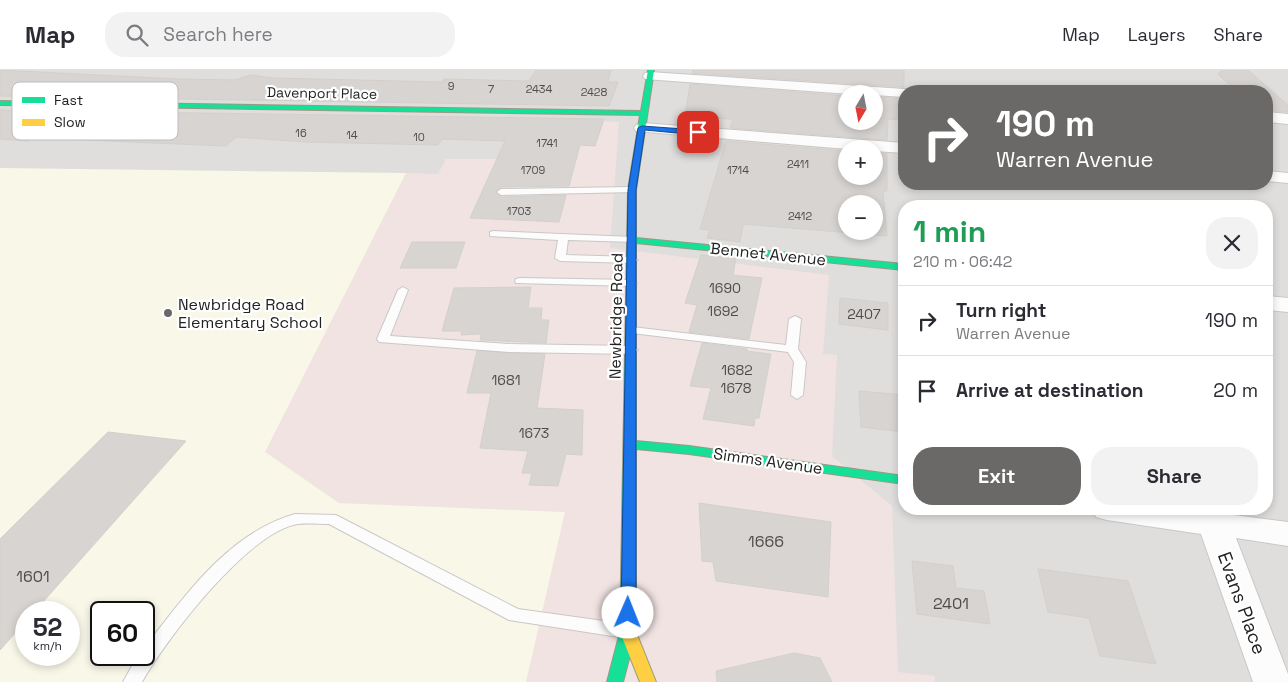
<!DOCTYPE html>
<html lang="en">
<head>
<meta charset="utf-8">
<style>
  body { margin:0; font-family:"Space Grotesk",sans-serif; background:#f2f2f3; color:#2b2b33; height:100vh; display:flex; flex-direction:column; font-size:19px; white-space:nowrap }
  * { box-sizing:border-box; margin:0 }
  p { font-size:16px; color:#7c7c81 }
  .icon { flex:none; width:28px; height:28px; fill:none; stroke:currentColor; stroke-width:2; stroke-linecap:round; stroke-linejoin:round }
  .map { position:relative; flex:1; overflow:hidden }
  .sheet { position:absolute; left:898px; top:130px; width:375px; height:315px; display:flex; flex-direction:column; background:#fff; border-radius:20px; box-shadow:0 2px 8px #0003 }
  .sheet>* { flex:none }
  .banner { position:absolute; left:898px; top:15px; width:375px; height:105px; border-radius:20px; box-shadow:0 2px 8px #0003; background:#6a6968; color:#fff; overflow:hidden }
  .needle { width:32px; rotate:190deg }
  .controls { position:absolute; left:838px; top:15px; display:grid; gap:10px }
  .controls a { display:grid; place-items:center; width:45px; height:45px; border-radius:50%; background:#fff; box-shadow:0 2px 8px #0003; font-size:25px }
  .speed { position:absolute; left:15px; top:531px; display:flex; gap:10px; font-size:25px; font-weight:700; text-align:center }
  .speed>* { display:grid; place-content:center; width:65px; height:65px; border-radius:50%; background:#fff; box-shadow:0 2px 8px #0003; line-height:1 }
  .speed small { font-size:12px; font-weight:400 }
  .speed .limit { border:2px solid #111; border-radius:8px; background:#fff; color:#111 }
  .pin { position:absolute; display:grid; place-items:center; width:42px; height:42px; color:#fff; margin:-21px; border-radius:10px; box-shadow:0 2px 8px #0006 }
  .me { position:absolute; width:55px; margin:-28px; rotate:1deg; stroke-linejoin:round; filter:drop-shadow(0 0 4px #0008) }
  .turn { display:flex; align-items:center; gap:18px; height:105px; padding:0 15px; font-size:22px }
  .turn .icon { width:65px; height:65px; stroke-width:2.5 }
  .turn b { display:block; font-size:35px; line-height:42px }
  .round { display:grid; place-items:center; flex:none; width:52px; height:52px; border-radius:20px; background:#f2f2f3 }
  .headline { display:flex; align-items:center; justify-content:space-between; height:85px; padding:0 15px }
  h1 { font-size:30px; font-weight:700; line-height:38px; color:#1e9e55 }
  .cta { display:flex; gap:10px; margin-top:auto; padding:10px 15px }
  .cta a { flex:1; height:58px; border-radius:20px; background:#6a6968; color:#fff; font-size:20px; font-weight:700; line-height:58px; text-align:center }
  .cta a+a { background:#f2f2f3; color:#2b2b33 }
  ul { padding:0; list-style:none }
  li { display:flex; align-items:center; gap:15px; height:70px; padding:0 15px; border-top:1px solid #e1e1e2 }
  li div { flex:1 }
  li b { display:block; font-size:19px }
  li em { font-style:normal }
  header { display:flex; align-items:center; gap:30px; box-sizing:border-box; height:70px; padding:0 25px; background:#fff; border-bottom:1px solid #e1e1e2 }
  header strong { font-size:24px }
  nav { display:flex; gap:28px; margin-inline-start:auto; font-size:18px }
  .search { width:350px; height:45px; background:#f2f2f3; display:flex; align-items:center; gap:12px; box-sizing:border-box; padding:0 18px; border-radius:20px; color:#7c7c81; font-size:19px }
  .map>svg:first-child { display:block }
  .residential { fill:#dfdedc; fill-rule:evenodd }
  .commercial { fill:#f1e3e1 }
  .education { fill:#f8f7e8; fill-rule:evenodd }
  .building { fill:#d7d4d2; stroke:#d3d0cc; fill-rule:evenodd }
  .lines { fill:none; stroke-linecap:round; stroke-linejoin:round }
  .lane-casing { stroke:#c9c8c7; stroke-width:2 }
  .street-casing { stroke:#c9c8c7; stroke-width:2 }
  .fast-casing { stroke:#999a82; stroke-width:2 }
  .slow-casing { stroke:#999a82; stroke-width:2 }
  .lane { fill:#fdfcfc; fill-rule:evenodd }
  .street { fill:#fdfcfc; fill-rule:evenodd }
  .fast { fill:#16e098; fill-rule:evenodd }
  .slow { fill:#ffcf43; fill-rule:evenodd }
  .route { fill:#1a73e8; stroke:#114b97 }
  .poi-dot { fill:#6a6968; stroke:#fff; stroke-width:2 }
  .labels { text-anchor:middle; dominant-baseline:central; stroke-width:4.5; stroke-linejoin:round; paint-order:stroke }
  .far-number-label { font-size:11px; fill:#4f4e4e }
  .far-street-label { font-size:14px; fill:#222; stroke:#fff }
  .number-label { font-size:14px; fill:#4f4e4e }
  .street-label { font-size:16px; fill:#222; stroke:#fff }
  .poi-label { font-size:16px; fill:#222; stroke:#fff; text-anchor:start }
  .near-number-label { font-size:16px; fill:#4f4e4e }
  .near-street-label { font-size:19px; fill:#222; stroke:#fff }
  .key { fill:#fff; stroke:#bdbdbd; stroke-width:1 }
  .key-label { font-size:14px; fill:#222 }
</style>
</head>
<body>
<header>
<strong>Map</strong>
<div class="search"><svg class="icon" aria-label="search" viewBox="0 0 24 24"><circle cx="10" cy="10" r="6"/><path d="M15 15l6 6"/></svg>Search here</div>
<nav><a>Map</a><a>Layers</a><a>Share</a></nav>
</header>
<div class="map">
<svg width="1288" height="612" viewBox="0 0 1288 612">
  <rect width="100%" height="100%" fill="#f0eeeb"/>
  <path class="residential" d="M0,0H1288V612H0ZM904,21H1266V114H904ZM846,24H874V51H846ZM846,79H874V106H846ZM846,134H874V161H846ZM904,136H1266V439H904ZM26,542H69V585H26ZM101,542H144V585H101Z"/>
  <path class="commercial" d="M520,48L619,52L610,178L829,205L823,284L837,285L832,386L892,436L898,602L935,606V612H526L564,442L339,433L264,382L406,103L438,104L446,89H499Z"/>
  <path class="education" d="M0,98L406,103L265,382L339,433L565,442L526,612H0ZM26,542H69V585H26ZM101,542H144V585H101Z"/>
  <path class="building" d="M0,0L179,9L235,10L251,5L273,8L442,12L444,9L529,11L536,0H611L608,12H618L609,36L0,26Z
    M693,0H904V17L692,3Z
    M1222,0H1248L1288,35V42L1266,40V21H1236L1218,4Z
    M690,14L846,26V51H874V27L904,29V50L888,49L887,70L730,58L733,49L685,47Z
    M0,40L604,49L595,76L580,75L569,116L501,117L495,122L501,127L566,125L559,152L470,148L505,71L442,69L438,75L305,72L236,67L226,76L83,70L32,69L28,71L0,69Z
    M726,71L846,81V106H874V83L887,84V121H883L887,166L743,154L740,172L707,168L710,160L700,159ZM846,134H874V161H846Z
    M412,172H465L456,198H400Z
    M701,185L736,188L733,205L762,208L749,269L689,262L697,235L685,233Z
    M531,217L528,238H542L541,250H549L546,273L480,270L481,264L461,265L462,261H442L454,218Z
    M840,228L888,233V260L839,254Z
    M702,273L747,279V281L771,284L759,348H755L754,356L703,349L711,318L690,316Z
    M477,281L545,284L537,338L583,340L582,385L566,384L558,416L529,415L532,403H522L528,381L480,378L491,323H467Z
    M859,321L904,325V362L861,357Z
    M108,362L186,371L34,542H26V551L0,580V469Z
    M699,433L831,452L828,527L716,511L713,492L702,491Z
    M912,491L953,496L956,518L984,521L990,554L917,544Z
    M1038,499L1128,511L1156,594L1100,586L1089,548L1048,542Z
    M794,583L820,588L832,612H717L716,601Z"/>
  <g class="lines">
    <g class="lane-casing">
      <path id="lane" d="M632,117L636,120L635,122L501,125L497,122L501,119Z
        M493,161L633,167L638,170L636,172L568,170L566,185L633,187L638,190L633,193L560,191L555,188L558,170L490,166V162Z
        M520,208L632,210L637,213L632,216L516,213L515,211L516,209Z
        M403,217L408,220L390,266L509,274L632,276L638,280L632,284L509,282L379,272L377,269L398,220Z
        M795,246L801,249L798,279L806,292L803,325L797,329L791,325L794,292L788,282L632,263L626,260L632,257L786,275L789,249Z
        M295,444L336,445L518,539L625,554L631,556L634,561L631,566L625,568L509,550L329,454C319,454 308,453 298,454C248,462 166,569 142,612H123L138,585H144V578C185,526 228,463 295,444Z"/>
    </g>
    <g class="street-casing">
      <path id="street" d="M650,2L904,19L910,21H904V27L874,25V24H849L645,9L643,6L645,3Z
        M1266,42L1288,44V54L1266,52Z
        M642,53L904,73V83L874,81V79H847L636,61L634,58L636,55Z
        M1266,101L1288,103V113L1266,111Z
        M1266,226L1288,228V242L1266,240Z
        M1091,439H1188L1288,452V476L1236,468L1288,604V612H1253L1201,464L1107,450L1096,447Z"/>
    </g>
    <g class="fast-casing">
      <path id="fast" d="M648,0H654L636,120V168L904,194V200L636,173V371L689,376L904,406V414L689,384L636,379V562L623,612H607L620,562L628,120L640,45L0,35V31L641,41Z"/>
    </g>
    <g class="slow-casing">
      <path id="slow" d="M628,556L634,557L656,612H640L620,562L622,557Z"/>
    </g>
    <use href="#lane" class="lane"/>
    <use href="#street" class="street"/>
    <use href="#fast" class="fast"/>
    <use href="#slow" class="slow"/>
  </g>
  <path class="route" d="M642,56L698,60L701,62L698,65L645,60L636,120V543L634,547L628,549L623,547L621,543L628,120L638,58Z"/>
  <circle class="poi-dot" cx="168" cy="243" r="5"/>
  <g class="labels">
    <g class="far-number-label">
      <text x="451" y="16">9</text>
      <text x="491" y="19">7</text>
      <text x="539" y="19">2434</text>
      <text x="594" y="22">2428</text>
      <text x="301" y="63">16</text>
      <text x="352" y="65">14</text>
      <text x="419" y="67">10</text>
      <text x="547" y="73">1741</text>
      <text x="798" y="94">2411</text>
      <text x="533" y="100">1709</text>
      <text x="738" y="100">1714</text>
      <text x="519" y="141">1703</text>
      <text x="800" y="146">2412</text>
    </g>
    <g class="far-street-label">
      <text transform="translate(322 23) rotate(1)">Davenport Place</text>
    </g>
    <g class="number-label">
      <text x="725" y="218">1690</text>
      <text x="723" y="241">1692</text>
      <text x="864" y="244">2407</text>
      <text x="737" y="300">1682</text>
      <text x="506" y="310">1681</text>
      <text x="736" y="318">1678</text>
      <text x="534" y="363">1673</text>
    </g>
    <g class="street-label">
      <text transform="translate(768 184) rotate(6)">Bennet Avenue</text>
      <text transform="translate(616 246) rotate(-89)">Newbridge Road</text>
      <text transform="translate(768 391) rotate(8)">Simms Avenue</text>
    </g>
    <g class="poi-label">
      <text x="178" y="234">Newbridge Road<tspan x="178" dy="18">Elementary School</tspan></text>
    </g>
    <g class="near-number-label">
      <text x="766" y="471">1666</text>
      <text x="33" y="506">1601</text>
      <text x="951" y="533">2401</text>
    </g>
    <g class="near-street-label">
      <text transform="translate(1242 533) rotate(70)">Evans Place</text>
    </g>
  </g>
  <rect x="12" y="12" width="166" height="58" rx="8" class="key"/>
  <rect x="22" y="27" width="23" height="6" fill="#16e098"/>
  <rect x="22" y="49" width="23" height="7" fill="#ffcf43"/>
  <g class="key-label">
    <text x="54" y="35">Fast</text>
    <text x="54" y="57">Slow</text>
  </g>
</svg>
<div class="controls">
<a><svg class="needle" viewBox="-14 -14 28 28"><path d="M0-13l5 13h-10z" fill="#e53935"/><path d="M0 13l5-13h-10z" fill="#7c7c81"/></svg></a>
<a>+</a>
<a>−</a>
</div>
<div class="speed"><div>52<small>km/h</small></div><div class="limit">60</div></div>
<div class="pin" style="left:698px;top:62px;background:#d93025"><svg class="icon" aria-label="arrive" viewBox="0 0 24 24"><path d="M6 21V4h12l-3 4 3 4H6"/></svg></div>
<svg class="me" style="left:628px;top:543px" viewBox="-20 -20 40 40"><circle r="19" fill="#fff"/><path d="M0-13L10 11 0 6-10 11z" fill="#1a73e8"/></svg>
<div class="banner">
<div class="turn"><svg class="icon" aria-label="right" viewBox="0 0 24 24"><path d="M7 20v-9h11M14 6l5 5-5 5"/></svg><div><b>190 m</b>Warren Avenue</div></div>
</div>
<section class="sheet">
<div class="headline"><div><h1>1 min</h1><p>210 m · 06:42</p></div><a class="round"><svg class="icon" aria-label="close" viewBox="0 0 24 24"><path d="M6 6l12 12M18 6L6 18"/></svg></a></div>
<ul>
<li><svg class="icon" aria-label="right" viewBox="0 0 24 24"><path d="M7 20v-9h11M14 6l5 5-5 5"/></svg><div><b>Turn right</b><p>Warren Avenue</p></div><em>190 m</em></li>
<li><svg class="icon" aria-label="arrive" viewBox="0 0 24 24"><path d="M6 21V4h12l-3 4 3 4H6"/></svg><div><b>Arrive at destination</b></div><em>20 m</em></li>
</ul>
<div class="cta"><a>Exit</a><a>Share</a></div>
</section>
</div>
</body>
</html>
